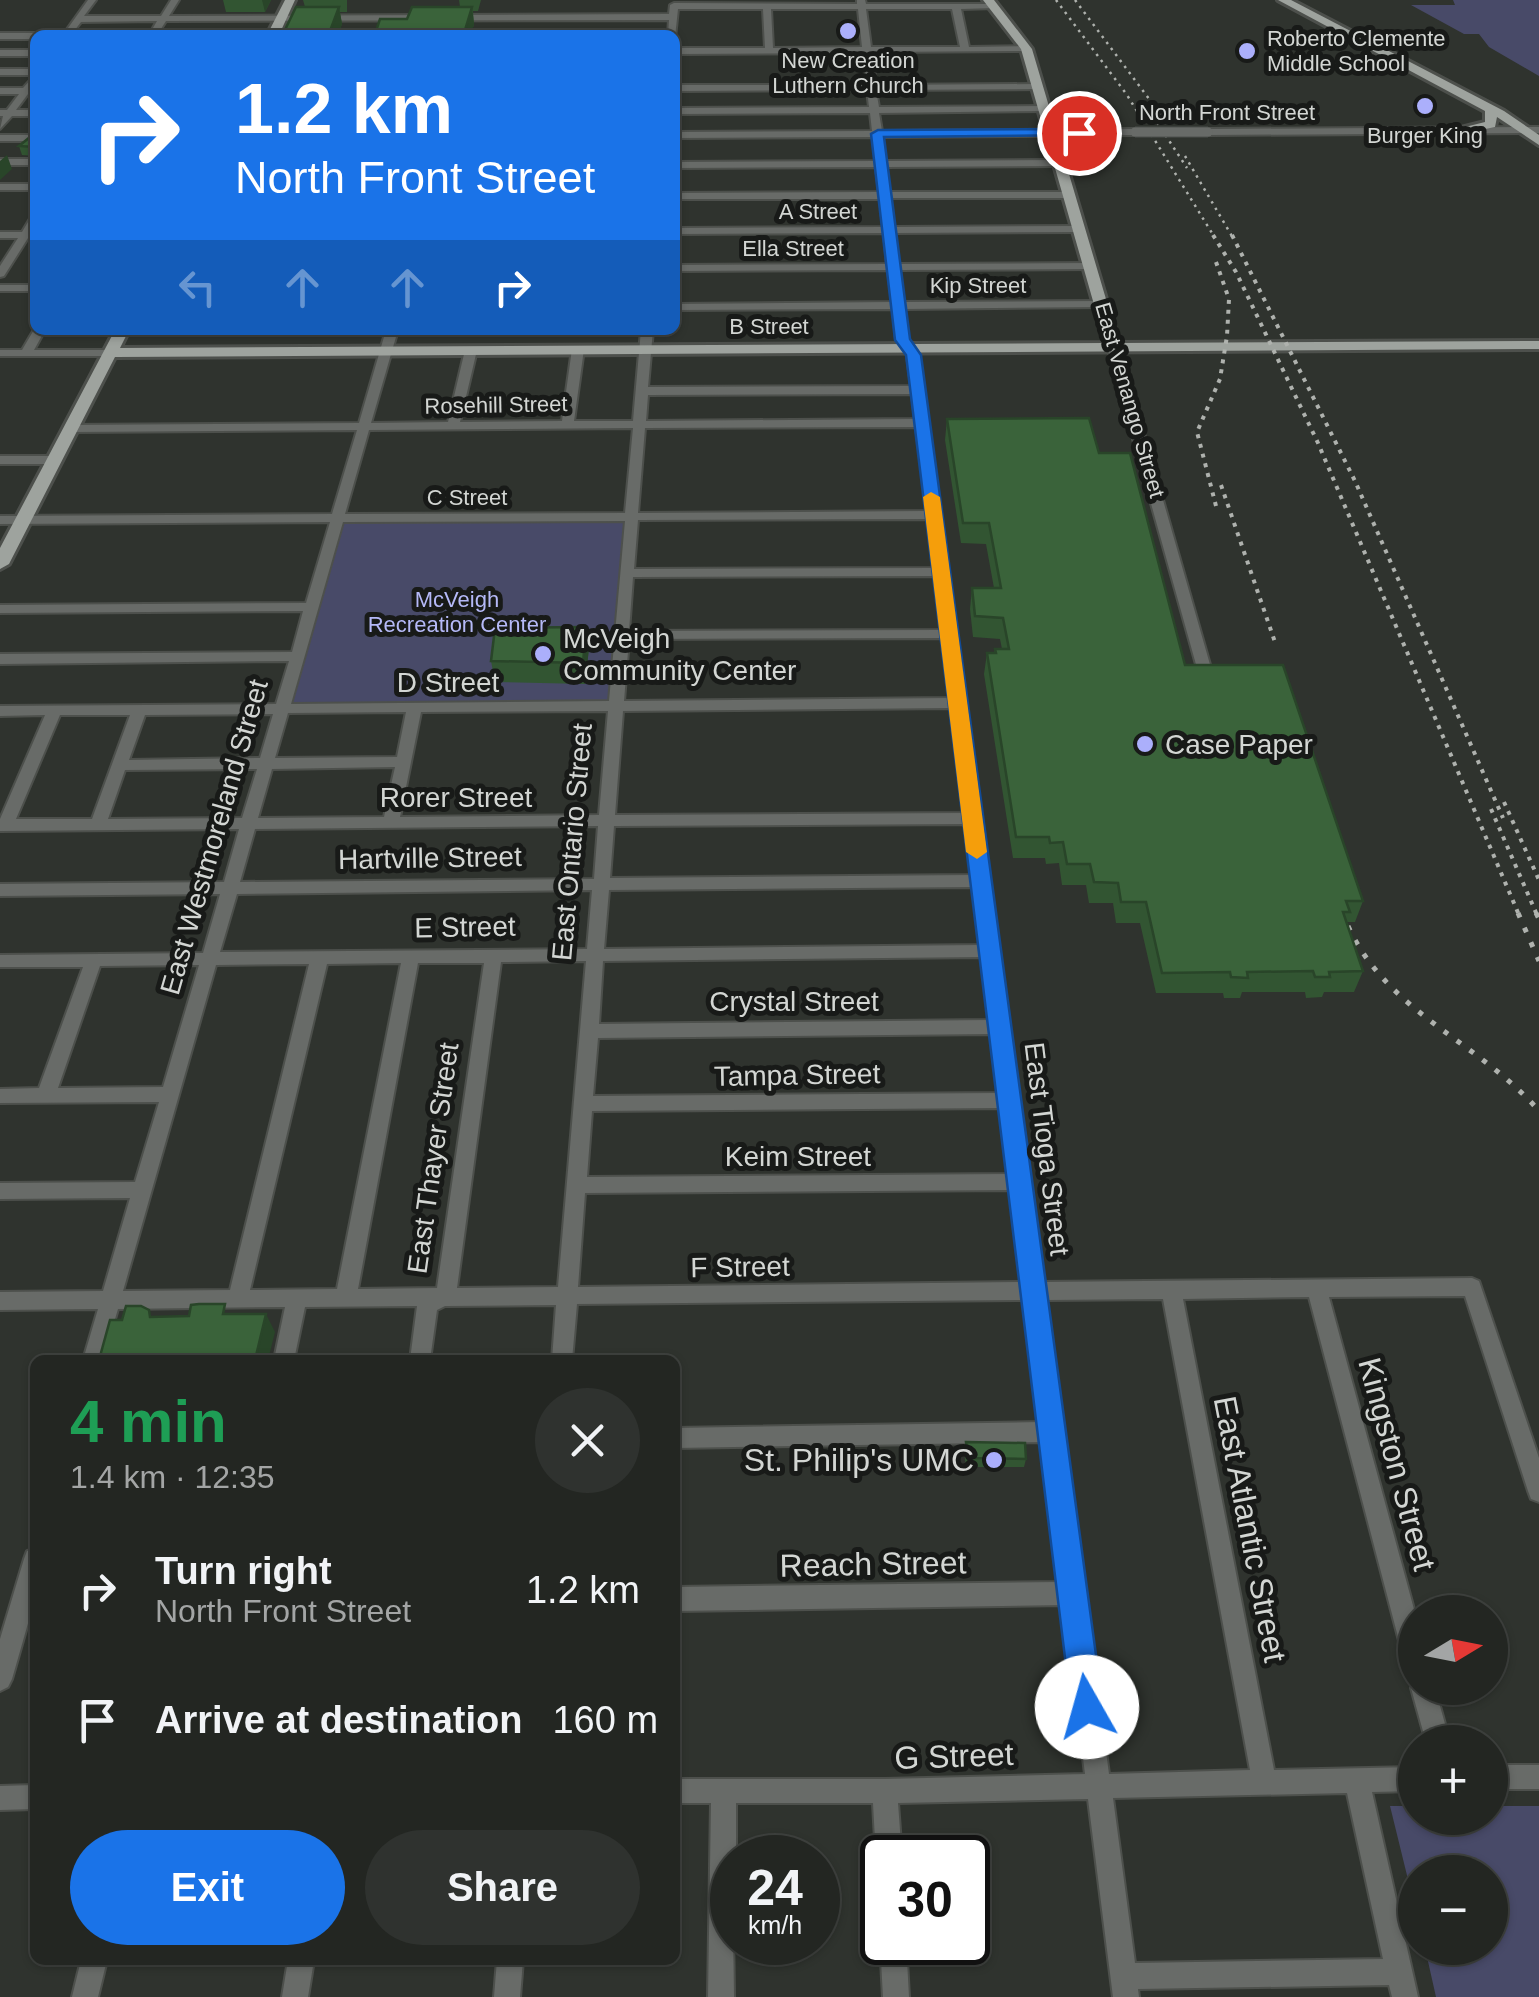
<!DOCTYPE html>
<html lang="en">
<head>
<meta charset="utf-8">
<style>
  body { margin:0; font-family:Helvetica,sans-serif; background:#2f322f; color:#f1f3f6; height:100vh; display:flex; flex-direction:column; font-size:38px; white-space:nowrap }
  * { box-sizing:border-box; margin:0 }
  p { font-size:32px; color:#a3a5a5 }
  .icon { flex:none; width:55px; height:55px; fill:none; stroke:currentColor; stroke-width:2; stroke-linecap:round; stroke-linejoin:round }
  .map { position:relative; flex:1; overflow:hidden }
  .panel { position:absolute; left:30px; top:1355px; width:650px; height:610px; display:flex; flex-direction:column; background:#232622; border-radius:15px; box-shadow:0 2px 8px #0004,0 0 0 2px #404340 }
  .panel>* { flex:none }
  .guide { position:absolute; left:30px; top:30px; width:650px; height:305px; border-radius:15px; box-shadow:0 2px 8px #0004,0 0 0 2px #404340; background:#1a73e8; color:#fff; overflow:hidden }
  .needle { width:65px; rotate:80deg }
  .fabs { position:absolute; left:1398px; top:1595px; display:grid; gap:20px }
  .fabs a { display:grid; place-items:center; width:110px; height:110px; border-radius:50%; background:#232622; box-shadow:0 2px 8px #0004,0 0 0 2px #404340; font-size:50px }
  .speed { position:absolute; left:710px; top:1835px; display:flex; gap:20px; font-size:50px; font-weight:700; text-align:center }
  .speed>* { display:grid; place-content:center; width:130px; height:130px; border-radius:50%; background:#232622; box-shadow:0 2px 8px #0004,0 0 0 2px #404340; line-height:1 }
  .speed small { font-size:25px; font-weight:400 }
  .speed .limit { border:5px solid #111; border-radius:15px; background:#fff; color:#111 }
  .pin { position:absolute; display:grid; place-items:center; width:85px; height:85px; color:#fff; margin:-42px; border:5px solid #fff; border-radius:50%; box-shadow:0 2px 10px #0007 }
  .me { position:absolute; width:110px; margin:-55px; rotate:353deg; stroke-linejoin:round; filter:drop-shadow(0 0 8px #0008) }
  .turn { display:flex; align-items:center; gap:35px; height:210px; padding:0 40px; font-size:45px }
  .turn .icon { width:130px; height:130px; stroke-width:2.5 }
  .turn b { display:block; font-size:70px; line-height:85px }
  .lanes { display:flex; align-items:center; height:95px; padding:0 40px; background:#0003; justify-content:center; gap:50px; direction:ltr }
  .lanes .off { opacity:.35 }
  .round { display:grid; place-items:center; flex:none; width:105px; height:105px; border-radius:52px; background:#2f322f }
  .head { display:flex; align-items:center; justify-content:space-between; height:170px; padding:0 40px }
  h1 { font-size:60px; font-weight:700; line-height:75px; color:#1e9e55 }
  .button { display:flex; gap:20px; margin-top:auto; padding:20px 40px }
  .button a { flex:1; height:115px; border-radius:60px; background:#1a73e8; color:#fff; font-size:40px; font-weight:700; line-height:115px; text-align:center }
  .button a+a { background:#2f322f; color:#f1f3f6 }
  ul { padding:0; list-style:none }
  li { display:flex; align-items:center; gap:30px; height:130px; padding:0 40px }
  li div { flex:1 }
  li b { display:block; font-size:38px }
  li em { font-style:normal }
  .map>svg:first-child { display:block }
  .green { fill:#484a68 }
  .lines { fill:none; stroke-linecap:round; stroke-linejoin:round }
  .minor-casing { stroke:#4d504c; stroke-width:4 }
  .major-casing { stroke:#4d504c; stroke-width:6 }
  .minor { fill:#686b68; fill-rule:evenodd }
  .major { fill:#9ea39e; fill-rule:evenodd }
  .rail-far2 { stroke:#afb2ae; stroke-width:2.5; stroke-dasharray:2.5 5; stroke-linecap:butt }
  .rail-far1 { stroke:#afb2ae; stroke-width:4; stroke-dasharray:4 6; stroke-linecap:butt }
  .rail { stroke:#afb2ae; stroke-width:5; stroke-dasharray:5 11; stroke-linecap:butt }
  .minor-bridge-casing { stroke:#4d504c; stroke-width:11; stroke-linecap:butt }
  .minor-bridge { stroke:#686b68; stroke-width:9 }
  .wall { fill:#325532 }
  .shaded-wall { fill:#294529 }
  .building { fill:#3a633a; stroke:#294529; stroke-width:2.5 }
  .route { fill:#1a73e8; stroke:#114b97; stroke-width:2.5 }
  .slow { fill:#f59e0b }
  .poi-dot { fill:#abaffb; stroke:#181a18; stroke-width:4 }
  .labels { text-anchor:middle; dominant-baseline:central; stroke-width:10; stroke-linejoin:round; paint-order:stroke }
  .far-poi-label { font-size:22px; fill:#d3d6d3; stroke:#181a18 }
  .far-street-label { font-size:22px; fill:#d3d6d3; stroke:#181a18 }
  .far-park-label { font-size:22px; fill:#b5b9f7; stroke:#181a18 }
  .poi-label { font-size:28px; fill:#d3d6d3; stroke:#181a18; text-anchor:start }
  .street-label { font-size:28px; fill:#d3d6d3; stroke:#181a18 }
  .near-poi-label { font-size:32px; fill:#d3d6d3; stroke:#181a18; text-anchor:end }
  .near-street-label { font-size:32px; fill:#d3d6d3; stroke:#181a18 }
</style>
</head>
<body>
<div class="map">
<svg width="1539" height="1997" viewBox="0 0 1539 1997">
  <rect width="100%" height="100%" fill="#2f332e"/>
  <path class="green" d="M1453,0H1539V76L1489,47L1479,34H1464L1411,5H1455Z
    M631,516L617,706L282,708L337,518Z
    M1390,1806H1415V1818H1490V1806H1539V1997H1436L1425,1948H1490V1872H1415V1908Z"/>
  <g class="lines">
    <g class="minor-casing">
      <path id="minor" d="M88,0H96L84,16H161L171,0H179L169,16L669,14L670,5L674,3L857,4V0H865L866,4H992L995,8L961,9L969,47L1026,46L1029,51L872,52L876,85L1038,84L1041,89L876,90L879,107L1044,106L1049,109L1047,111L879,113L882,131L1135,129L1140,132L1135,135L882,137L885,161L1060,160L1065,163L1060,166L886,167L889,192H1069L1074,195L1069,198H890L894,227L1080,226L1085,229L1080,232L894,233L898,264L1091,263L1096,266L1091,269L899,270L903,302L1102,301L1108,304L1102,307L904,309L908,340L919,355L1043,1282L1472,1278L1479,1281L1539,1458V1502L1531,1499L1528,1491L1465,1296L1329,1297L1415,1613V1668L1407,1664L1403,1656L1309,1297L1183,1299L1274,1770L1415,1767V1791L1372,1792L1418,1997H1392L1389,1985L1138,1989L1139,1997H1113L1088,1799L898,1803L902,1858H882V1868L876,1858L873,1803H736V1858H732L734,1997H708L711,1803H675V1779H885L1085,1774L1064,1605L675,1611V1587L1061,1582L1043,1442L675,1448V1428L1041,1422L1025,1300L577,1304L572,1360H552L556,1305L445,1306L437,1310L430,1360H410L417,1306L305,1307L294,1360H274L285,1307L118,1309L103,1360H83L98,1309L0,1310V1292L103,1291L130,1198L0,1199V1183L135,1182L159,1102L0,1103V1089L39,1088L83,967H0V955L203,953L220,894L0,896V884L224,882L239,829L0,831V819L45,715L0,716V706L276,704L289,661L0,664V654L292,652L303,611L0,613V605L306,603L330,522L0,524V516L332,514L357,430L71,432L65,428L67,425L359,423L386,330H398L371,423L448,422L465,350L471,347L477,350L460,422L562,421L572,349L578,346L584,349L574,421H633L641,330H653L648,387L911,386L907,355L896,340L893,309L675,310V304L892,302L888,270L675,271V265L887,264L884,233L675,234V228L883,227L880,199H675V193L879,192L876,167L675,168V162L876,161L873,137L675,138V132L872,131L870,113L675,114V108L869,107L867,90L675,91V85H867L863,53L675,54V48H765L763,9H678L675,37L668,35L669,20L166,21L157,35H149L157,21L81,22L71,35H63ZM771,9H858L862,47L773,48ZM866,9H952L960,47H871ZM912,394L915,419L646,421L648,395ZM916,427L927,511L638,513L645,428ZM633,428L625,513L345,514L369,430ZM928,519L934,568L634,569L638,520ZM625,521L609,701L291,704L343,522ZM935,576L942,630L629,631L633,577ZM943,638L950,698L624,701L629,639ZM951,708L964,813L615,815L623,711ZM608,711L599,815L400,817L421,712ZM406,712L397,757L275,758L288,713ZM273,714L260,758L129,760L145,715ZM60,715H130L92,819H16ZM395,767L384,817L258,818L272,769ZM257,769L242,818L108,819L125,770ZM966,824L972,875L610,878L614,826ZM598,826L594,879L240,882L255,829ZM974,887L981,945L604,949L609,890ZM592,890L587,949L220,952L237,894ZM983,957L990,1020L599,1024L603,961ZM586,961L558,1287L457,1288L501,962ZM401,963L337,1289L250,1290L327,964ZM418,963H484L437,1288L358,1289ZM309,964L230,1290L123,1291L216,965ZM199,965L163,1087L58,1088L100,966ZM992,1034L1000,1093L593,1096L598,1038ZM1001,1108L1010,1174L587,1177L592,1111ZM1012,1190L1023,1282L578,1287L585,1193ZM1163,1299L1250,1770L1109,1774L1046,1300ZM1347,1793L1383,1959L1135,1963L1113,1798Z
        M616,30L619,35L475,34L479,31Z
        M0,33H35L39,35H35V39H0Z
        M0,50H35V56H0Z
        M0,69H35V75H0Z
        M35,75L32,88L35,89V93L28,94L16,110H35V116H12L0,129L3,116H0V110H7L19,94H0V88H23Z
        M1539,127V133L1208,135L1203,132L1208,129Z
        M0,135H35V141H0Z
        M0,159H35V165H0Z
        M0,184H35V190H0Z
        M35,216L32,232H35V238H28L4,276L0,277V266L18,238H0V232H22L31,217Z
        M0,285H35V291H0Z
        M35,328V330H45L34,350H110L116,353L110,356H0V350H22Z
        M1113,343L1119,346L1211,668L1209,671H1199L1197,668L1107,346Z
        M0,456H54L60,460L54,464H0Z
        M35,1548V1599L12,1679L8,1687L0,1691V1639L24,1559L27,1551Z
        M1415,1679V1688H1435L1450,1742H1426L1411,1688Z
        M1490,1765H1539V1789H1490Z
        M35,1785V1809L0,1810V1786Z
        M882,1936V1942H906L909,1997H883L880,1942Z
        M81,1960H107L98,1997H72Z
        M288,1960H314L308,1997H282Z
        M497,1960H523L520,1997H494Z"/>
    </g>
    <g class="major-casing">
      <path id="major" d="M285,0H295L279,35H267Z
        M983,0H994L1032,49L1119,343L1539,341V349L115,357L9,564L0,569V548L115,330H129L120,348L1105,343L1021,49Z
        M1278,0H1291L1504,111L1539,135V145L1497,117L1495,127L1461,134V128L1485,122V111Z"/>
    </g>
    <use href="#minor" class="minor"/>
    <use href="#major" class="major"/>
    <path class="rail-far2" d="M1056,0L1127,95L1215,238
      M1075,0L1164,119
      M1149,110L1187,168
      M1185,156L1233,238"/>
    <path class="rail-far1" d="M1213,235L1236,272L1318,443L1519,915
      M1232,235L1355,481L1503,818
      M1216,262L1229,299L1227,336L1220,379L1197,432L1216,506
      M1221,485L1276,645
      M1504,802L1539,880
      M1491,809L1537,915"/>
    <path class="rail" d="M1518,913L1539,961
      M1536,913L1539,919
      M1348,926C1387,1012 1479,1042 1539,1111"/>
    <g class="minor-bridge-casing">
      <path id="minor-bridge" d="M1135,132H1208"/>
    </g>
    <use href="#minor-bridge" class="minor-bridge"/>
  </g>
  <path class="wall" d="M223,0H271L265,12H226Z
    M303,0H347V12H340L342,24L338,35H285L284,32L305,7Z
    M459,0H481L478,11H473L474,24L471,35H376V31L407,19L460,7Z
    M35,133V156L22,155L19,146Z
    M947,419L1099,453L1185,665L1363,901L1355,922H1346L1363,971L1354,992H1324L1322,997L1306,998L1305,992H1242L1240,998H1224L1223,993H1156L1140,923H1116L1113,903H1089L1086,885H1062L1059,863L1046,864L1045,858H1013L984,674L987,653H994L995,649H1002L1000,639L973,637L970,609L972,588H994L986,544L961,543L945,440Z
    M589,648L585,684L495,682L491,661Z
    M966,1442L1026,1459L1024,1467H966L964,1451Z"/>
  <path class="shaded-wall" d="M262,0H271L265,12Z
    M339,7L342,24L338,35H331L330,31Z
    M472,7L474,24L471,35H466L465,30Z
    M7,155L12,169L0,180V161Z
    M586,627L589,648L585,684L583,663Z
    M266,1314L275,1332L268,1360H255Z"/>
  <path class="building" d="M296,7H339L330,31L284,32Z
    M412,7H472L465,30L376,31L380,19H407Z
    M35,133V147L19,146Z
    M1089,418L1099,453H1130L1185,665H1283L1363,901H1346L1350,912H1343L1363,971L1329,972L1330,977H1315L1313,971L1247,972L1248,978L1231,977L1230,972L1162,973L1146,902H1121L1118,883L1094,882L1090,864H1067L1063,842L1050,843L1049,837H1016L987,653H996L995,649H1009L1003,618L975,616L972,588H1001L989,523H963L947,419Z
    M586,627L583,663L491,661L495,628Z
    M199,1304H225L223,1314H266L255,1360H99L110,1320H122L126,1306H141L149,1310L150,1317L189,1316L191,1305Z
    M966,1442L1025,1443L1026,1459L968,1458Z"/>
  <path class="route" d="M1079,129L1083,135L884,137L910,339L921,355L1103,1707L1098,1718L1087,1723L1076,1718L1071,1707L906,355L895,340L871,134L878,130Z"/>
  <path class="slow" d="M931,492L940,497L987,852L977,859L966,852L923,497Z"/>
  <g class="poi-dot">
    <circle cx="848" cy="31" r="10"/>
    <circle cx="1247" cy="51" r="10"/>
    <circle cx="1425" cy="106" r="10"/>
    <circle cx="543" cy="654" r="10"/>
    <circle cx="1145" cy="744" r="10"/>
    <circle cx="994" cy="1460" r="10"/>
  </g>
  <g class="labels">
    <g class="far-poi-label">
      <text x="1267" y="38" text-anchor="start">Roberto Clemente<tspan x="1267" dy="25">Middle School</tspan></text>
      <text x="848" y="60">New Creation<tspan x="848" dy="25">Luthern Church</tspan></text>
      <text x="1425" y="135">Burger King</text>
    </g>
    <g class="far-street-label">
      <text x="1227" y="112">North Front Street</text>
      <text x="818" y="211">A Street</text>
      <text x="793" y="248">Ella Street</text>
      <text x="978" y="285">Kip Street</text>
      <text x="769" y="326">B Street</text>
      <text transform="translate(1130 400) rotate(74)">East Venango Street</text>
      <text transform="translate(496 405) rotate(-1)">Rosehill Street</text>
      <text x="467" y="497">C Street</text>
    </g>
    <g class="far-park-label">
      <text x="457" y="599">McVeigh<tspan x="457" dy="25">Recreation Center</tspan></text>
    </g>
    <g class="poi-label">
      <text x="563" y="638">McVeigh<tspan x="563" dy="32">Community Center</tspan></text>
      <text x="1165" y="744">Case Paper</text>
    </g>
    <g class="street-label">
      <text x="448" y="682">D Street</text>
      <text x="456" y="797">Rorer Street</text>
      <text transform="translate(214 837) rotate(-74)">East Westmoreland Street</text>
      <text transform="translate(572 842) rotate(-85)">East Ontario Street</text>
      <text transform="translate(430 858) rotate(-1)">Hartville Street</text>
      <text transform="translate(465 927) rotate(-1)">E Street</text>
      <text x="794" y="1001">Crystal Street</text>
      <text transform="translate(797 1075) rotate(-1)">Tampa Street</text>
      <text transform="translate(1047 1149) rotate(83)">East Tioga Street</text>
      <text x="798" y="1156">Keim Street</text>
      <text transform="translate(433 1158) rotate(-82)">East Thayer Street</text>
      <text transform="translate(740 1267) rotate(-1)">F Street</text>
    </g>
    <g class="near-poi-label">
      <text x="974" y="1460">St. Philip's UMC</text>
    </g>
    <g class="near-street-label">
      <text transform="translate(1397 1464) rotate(75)">Kingston Street</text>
      <text transform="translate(1250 1529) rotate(79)">East Atlantic Street</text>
      <text transform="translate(873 1564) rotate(-1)">Reach Street</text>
      <text transform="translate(954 1756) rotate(-2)">G Street</text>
    </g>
  </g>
</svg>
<div class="fabs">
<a><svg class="needle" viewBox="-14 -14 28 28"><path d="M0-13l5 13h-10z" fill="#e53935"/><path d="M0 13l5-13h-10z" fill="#a3a5a5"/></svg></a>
<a>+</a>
<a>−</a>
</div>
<div class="speed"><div>24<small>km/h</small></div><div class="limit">30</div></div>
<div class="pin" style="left:1079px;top:133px;background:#d93025"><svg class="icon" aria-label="arrive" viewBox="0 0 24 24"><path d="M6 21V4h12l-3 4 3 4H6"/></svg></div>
<svg class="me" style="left:1087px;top:1707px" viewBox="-20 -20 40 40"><circle r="19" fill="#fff"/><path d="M0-13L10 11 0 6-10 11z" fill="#1a73e8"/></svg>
<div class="guide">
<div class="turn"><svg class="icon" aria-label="right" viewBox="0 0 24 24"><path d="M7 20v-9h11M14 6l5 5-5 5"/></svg><div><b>1.2 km</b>North Front Street</div></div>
<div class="lanes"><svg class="icon off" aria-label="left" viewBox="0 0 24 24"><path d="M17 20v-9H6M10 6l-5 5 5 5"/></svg><svg class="icon off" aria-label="ahead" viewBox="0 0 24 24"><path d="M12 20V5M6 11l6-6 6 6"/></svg><svg class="icon off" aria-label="ahead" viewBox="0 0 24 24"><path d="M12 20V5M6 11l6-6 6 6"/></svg><svg class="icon" aria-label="right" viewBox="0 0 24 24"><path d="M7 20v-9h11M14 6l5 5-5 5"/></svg></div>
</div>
<section class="panel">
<div class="head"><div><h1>4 min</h1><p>1.4 km · 12:35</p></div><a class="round"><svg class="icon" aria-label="close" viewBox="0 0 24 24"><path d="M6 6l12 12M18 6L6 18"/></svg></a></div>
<ul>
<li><svg class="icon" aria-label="right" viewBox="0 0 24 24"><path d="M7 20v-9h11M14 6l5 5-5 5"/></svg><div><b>Turn right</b><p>North Front Street</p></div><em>1.2 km</em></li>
<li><svg class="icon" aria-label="arrive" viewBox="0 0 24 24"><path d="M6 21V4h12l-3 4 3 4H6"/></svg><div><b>Arrive at destination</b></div><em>160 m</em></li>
</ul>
<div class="button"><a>Exit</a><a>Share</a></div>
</section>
</div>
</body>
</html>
